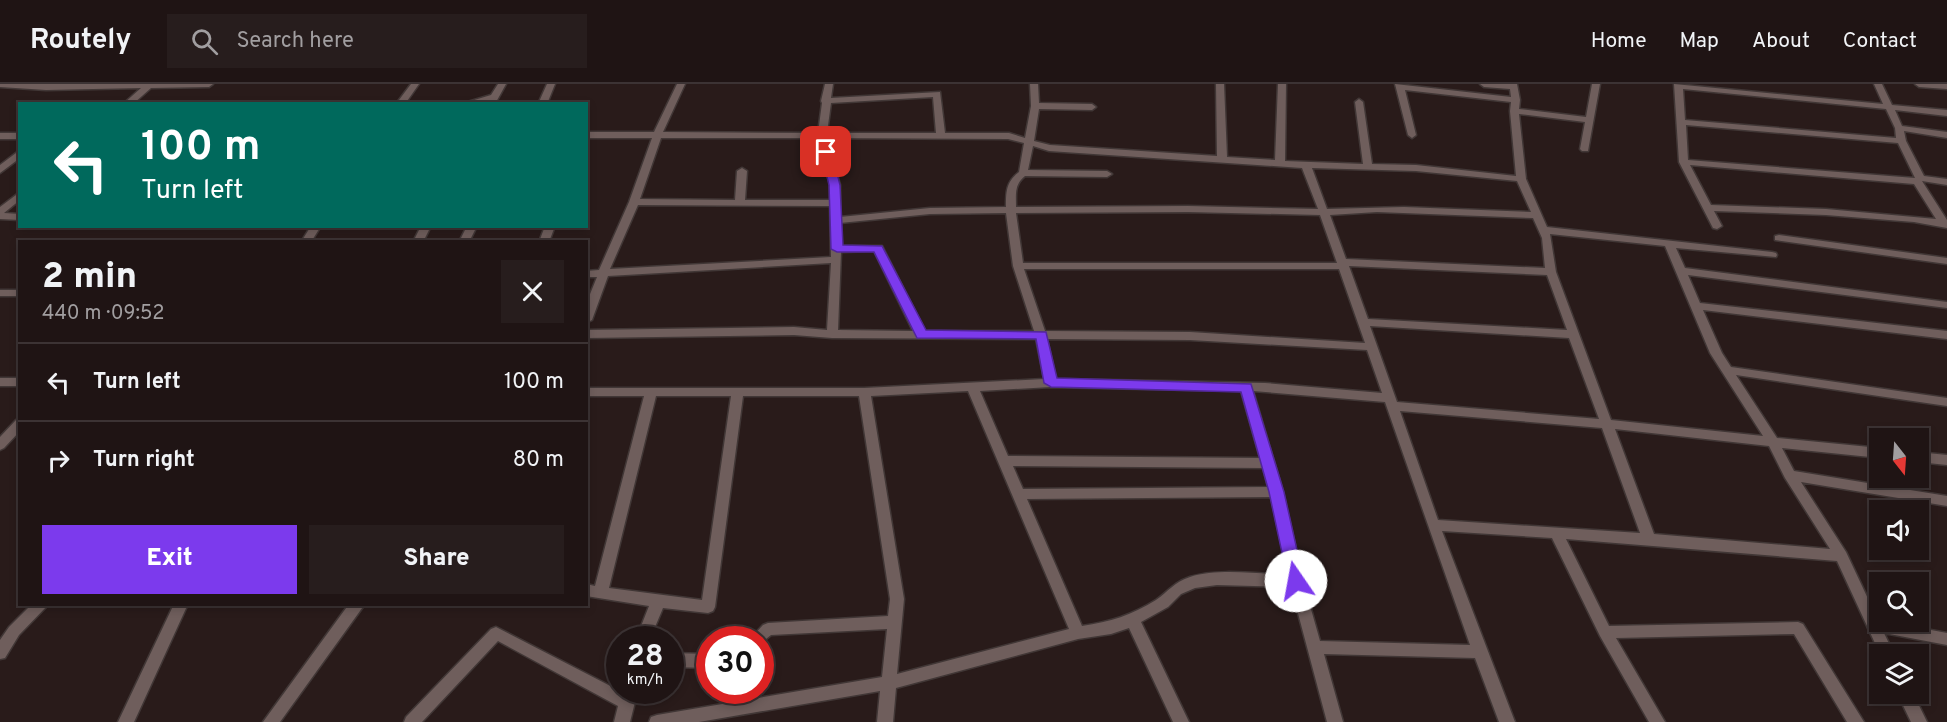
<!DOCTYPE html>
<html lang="en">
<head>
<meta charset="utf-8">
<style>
  body { margin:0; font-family:Overpass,sans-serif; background:#271d1d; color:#f1f3f6; height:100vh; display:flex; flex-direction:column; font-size:22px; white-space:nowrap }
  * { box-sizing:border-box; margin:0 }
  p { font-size:20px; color:#a19ea0 }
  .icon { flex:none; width:33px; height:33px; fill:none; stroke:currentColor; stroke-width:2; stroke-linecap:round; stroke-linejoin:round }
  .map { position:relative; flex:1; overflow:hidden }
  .side { position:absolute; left:18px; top:156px; width:570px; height:366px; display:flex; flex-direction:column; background:#1f1414; border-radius:0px; box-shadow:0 3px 9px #0003,0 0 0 2px #3c3334 }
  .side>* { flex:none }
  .banner { position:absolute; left:18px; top:18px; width:570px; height:126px; border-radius:0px; box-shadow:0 3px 9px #0003,0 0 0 2px #3c3334; background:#00695c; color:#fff; overflow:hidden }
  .needle { width:39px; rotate:163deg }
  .controls { position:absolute; left:1869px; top:344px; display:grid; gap:12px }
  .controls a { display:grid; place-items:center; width:60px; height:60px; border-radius:0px; background:#1f1414; box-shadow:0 3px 9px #0003,0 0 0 2px #3c3334; font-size:30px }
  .speed { position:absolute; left:606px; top:542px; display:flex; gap:12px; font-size:30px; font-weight:700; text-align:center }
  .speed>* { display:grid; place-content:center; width:78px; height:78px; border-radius:50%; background:#1f1414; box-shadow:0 3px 9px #0003,0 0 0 2px #3c3334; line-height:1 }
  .speed small { font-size:15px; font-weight:400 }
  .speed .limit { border:9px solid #d22; background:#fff; color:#111 }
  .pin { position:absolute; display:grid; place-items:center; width:51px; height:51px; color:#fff; margin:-26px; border-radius:12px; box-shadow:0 3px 9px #0006 }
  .me { position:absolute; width:66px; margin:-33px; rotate:348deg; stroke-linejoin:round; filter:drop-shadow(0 0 4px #0008) }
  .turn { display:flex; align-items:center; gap:21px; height:126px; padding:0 24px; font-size:27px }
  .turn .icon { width:78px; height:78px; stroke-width:2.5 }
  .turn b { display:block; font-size:42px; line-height:51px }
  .round { display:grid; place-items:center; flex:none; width:63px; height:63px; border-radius:0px; background:#271d1d }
  .overview { display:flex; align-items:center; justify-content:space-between; height:102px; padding:0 24px }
  h1 { font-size:36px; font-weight:800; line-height:45px }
  .primary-button { display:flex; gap:12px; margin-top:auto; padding:12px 24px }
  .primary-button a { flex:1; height:69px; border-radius:0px; background:#7c3aed; color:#fff; font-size:24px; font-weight:800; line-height:69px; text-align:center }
  .primary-button a+a { background:#271d1d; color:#f1f3f6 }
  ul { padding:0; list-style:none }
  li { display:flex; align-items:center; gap:18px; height:78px; padding:0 24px; border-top:2px solid #3c3334 }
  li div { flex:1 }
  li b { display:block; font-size:22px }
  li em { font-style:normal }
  header { display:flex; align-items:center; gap:36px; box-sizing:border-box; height:84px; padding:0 30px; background:#1f1414; border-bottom:2px solid #3c3334 }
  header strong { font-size:28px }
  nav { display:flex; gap:33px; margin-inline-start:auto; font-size:21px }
  .search { width:420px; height:54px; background:#271d1d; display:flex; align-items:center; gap:15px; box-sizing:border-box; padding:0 21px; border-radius:0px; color:#a19ea0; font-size:22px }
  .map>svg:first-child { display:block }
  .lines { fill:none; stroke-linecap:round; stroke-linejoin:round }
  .street-casing { stroke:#413736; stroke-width:3 }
  .street { fill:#6f5e5c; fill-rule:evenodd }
  .route { fill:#7c3aed; stroke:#51269a; stroke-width:1.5 }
</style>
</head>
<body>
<header>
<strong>Routely</strong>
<div class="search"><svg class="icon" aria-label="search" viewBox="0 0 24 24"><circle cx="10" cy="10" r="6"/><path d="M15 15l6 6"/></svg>Search here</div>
<nav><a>Home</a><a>Map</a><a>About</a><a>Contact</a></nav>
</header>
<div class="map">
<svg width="1947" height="638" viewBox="0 0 1947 638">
  <rect width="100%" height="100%" fill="#291b1a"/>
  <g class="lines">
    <g class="street-casing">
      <path id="street" d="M0,0H213L209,3L151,4L133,20H123L141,4L46,6L0,3Z
        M411,0H419L405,20H396Z
        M498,0H506L495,20H489L488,17L461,20L491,11Z
        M547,0H555L547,20H538Z
        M677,0H685L663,48L818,49L822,19L821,17L825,0H833L831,14L940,8L945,49H1009L1025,54L1031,22L1030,0H1038L1039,19L1092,20L1096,23L1092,26L1039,25L1034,57L1050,61L1217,72L1216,0H1224L1227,73L1275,76L1278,0H1286L1285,77L1363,80L1355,18L1359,15L1363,18L1372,80L1416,81L1516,92L1510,27L1511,18L1405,6L1416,51L1412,54L1408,51L1395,0L1511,13L1510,5L1484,3L1480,0H1517L1520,16L1519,25L1586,33L1592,0H1600L1588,67H1582L1580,65L1585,38L1519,30L1526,95L1547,143L1772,168L1776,169L1777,171L1776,173L1676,164L1685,184L1947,218V224L1688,191L1700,219L1947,247V255L1703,226L1722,269L1731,283L1947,314V322L1736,291L1777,354L1880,364V374L1782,364L1794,387L1947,412V422L1801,398L1846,468L1878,536L1947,549V561L1884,549L1894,570H1880L1837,477L1566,455L1609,542L1798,538L1803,540L1864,638H1847L1794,550L1616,554L1665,638H1649L1600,552L1552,454L1442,447L1515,638H1499L1475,574L1324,570L1343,638H1327L1291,503L1217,501L1195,504L1181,510L1168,523L1141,538L1189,638H1173L1129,544L1111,550L1078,555L896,604L893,638H877L880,607L699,638H649L651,633L657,631L882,593L887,545L771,551L760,560V555H750L763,541L768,539L888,532L890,515L859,312H743L715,523L713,527L708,529L663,524L650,555H636L649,522L586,512V500L595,502L644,312H586V304H864L1044,295L1036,255L832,254L794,251L586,254V246L794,243L827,246L831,179L608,192L592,236L586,239V220L597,193H586V187L599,186L629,118L652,54H586V48H654ZM933,13L936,49H827L831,19ZM661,54H818L830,101V116H745L747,87L742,84L737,87L735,116L640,115ZM827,54L1008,55L1024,59L1019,88C1006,98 1006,108 1006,123L930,124L840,133V101ZM1033,62L1049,67L1302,84L1318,125L1188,122L1016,123C1016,110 1014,101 1025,92L1107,93L1112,90L1107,87L1028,86ZM1312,84L1416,87L1517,97L1531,128L1404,123L1327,125ZM638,121L830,122L831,173L610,185ZM1188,128L1320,131L1337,179H1023L1016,129ZM1377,128L1533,134L1542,154L1545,184L1346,175L1330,131ZM1006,129L1013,182L1034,247H925L882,162H841L840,139L930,130ZM1550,150L1665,162L1710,269L1763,352L1611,336L1556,188ZM874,167L913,247L838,246L841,168ZM1349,182L1547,191L1567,246L1368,235ZM1024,185H1339L1365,259L1190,248L1045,247ZM1370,242L1569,254L1599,335L1397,318ZM1047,255L1190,256L1367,266L1382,309L1265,299L1056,295ZM1051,303L1241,307L1260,374L1008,372L980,307ZM968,307L1069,545L897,590L904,515L871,312ZM1253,307L1385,318L1470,561L1320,557L1303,497L1283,408ZM656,312H731L702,516L609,504ZM1400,327L1602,344L1640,449L1438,436ZM1615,345L1769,362L1785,394L1830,465L1654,450ZM1013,382L1263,384L1268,403L1023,405ZM1271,413L1288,491C1259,490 1218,484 1190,493C1173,499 1169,507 1156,516C1132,531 1110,538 1082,542L1027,415Z
        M1674,0L1883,20L1874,0H1882L1892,21L1947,26V32L1895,26L1902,42L1947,48V54L1904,47L1906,57L1924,92L1947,95V101L1922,97L1947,136V144L1914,138L1826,131L1714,127L1722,142L1717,145L1713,144L1679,78ZM1683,5L1886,25L1895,44L1896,54L1685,36ZM1686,41L1898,59L1915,94L1688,76ZM1690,81L1914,100L1936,135L1826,125L1711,121Z
        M1915,0H1947V5L1919,3Z
        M0,49H20V55H0Z
        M20,66V74L0,89V81Z
        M20,108V116L4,129L20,130V136L0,135V123Z
        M311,142H321L311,158H301Z
        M421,142H431L423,158H413Z
        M467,142H477L469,158H459Z
        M545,142H555L549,158H539Z
        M1779,151L1947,174V180L1775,156V152Z
        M0,206H20V212H0Z
        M0,294H20V302H0Z
        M20,335V347L4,364L0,366V353L16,336Z
        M1918,368L1947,371V381L1918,378Z
        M32,520H49L19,551L5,574L0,575V556L9,543Z
        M174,520H188L134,638H118Z
        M349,520H365L280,638H263Z
        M496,543L622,608V606H638L630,638H614L618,622L498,557L422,638H404L406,633L491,545Z
        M670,569L710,570V584L670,583Z
        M1897,609H1913L1927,638H1911Z"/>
    </g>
    <use href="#street" class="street"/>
  </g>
  <path class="route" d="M823,65L832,68L840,101L843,161L882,162L926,246L1046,248L1057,294L1251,300L1284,408L1304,497L1301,502L1296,504L1290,502L1288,497L1269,408L1241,308L1051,303L1044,299L1036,255L917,254L874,168H837L831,165L829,101L821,68Z"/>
</svg>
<div class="controls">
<a><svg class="needle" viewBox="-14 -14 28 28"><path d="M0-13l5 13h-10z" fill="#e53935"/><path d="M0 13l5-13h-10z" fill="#a19ea0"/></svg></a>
<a><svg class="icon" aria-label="sound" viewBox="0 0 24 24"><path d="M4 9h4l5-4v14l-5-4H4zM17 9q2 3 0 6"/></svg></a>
<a><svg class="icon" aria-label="search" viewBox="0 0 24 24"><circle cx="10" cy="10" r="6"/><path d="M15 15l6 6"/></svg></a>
<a><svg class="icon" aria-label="layers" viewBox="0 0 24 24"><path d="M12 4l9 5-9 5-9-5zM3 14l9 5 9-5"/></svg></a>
</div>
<div class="speed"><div>28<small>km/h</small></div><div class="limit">30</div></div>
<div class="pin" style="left:826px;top:68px;background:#d93025"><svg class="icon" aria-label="arrive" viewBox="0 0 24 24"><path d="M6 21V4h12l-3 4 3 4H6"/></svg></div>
<svg class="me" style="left:1296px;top:497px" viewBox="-20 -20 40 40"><circle r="19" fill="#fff"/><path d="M0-13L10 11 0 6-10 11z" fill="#7c3aed"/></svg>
<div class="banner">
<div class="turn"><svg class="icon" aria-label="left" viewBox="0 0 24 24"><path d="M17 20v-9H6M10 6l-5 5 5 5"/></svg><div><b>100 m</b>Turn left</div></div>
</div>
<section class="side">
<div class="overview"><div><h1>2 min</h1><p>440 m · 09:52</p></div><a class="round"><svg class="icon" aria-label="close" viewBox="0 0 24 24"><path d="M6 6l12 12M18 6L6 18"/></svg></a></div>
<ul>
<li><svg class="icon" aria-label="left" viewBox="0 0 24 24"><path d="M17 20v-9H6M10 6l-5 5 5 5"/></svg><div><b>Turn left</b></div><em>100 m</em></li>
<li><svg class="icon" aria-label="right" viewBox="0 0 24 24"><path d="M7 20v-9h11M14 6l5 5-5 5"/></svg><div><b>Turn right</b></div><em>80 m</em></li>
</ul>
<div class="primary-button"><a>Exit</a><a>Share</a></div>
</section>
</div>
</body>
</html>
